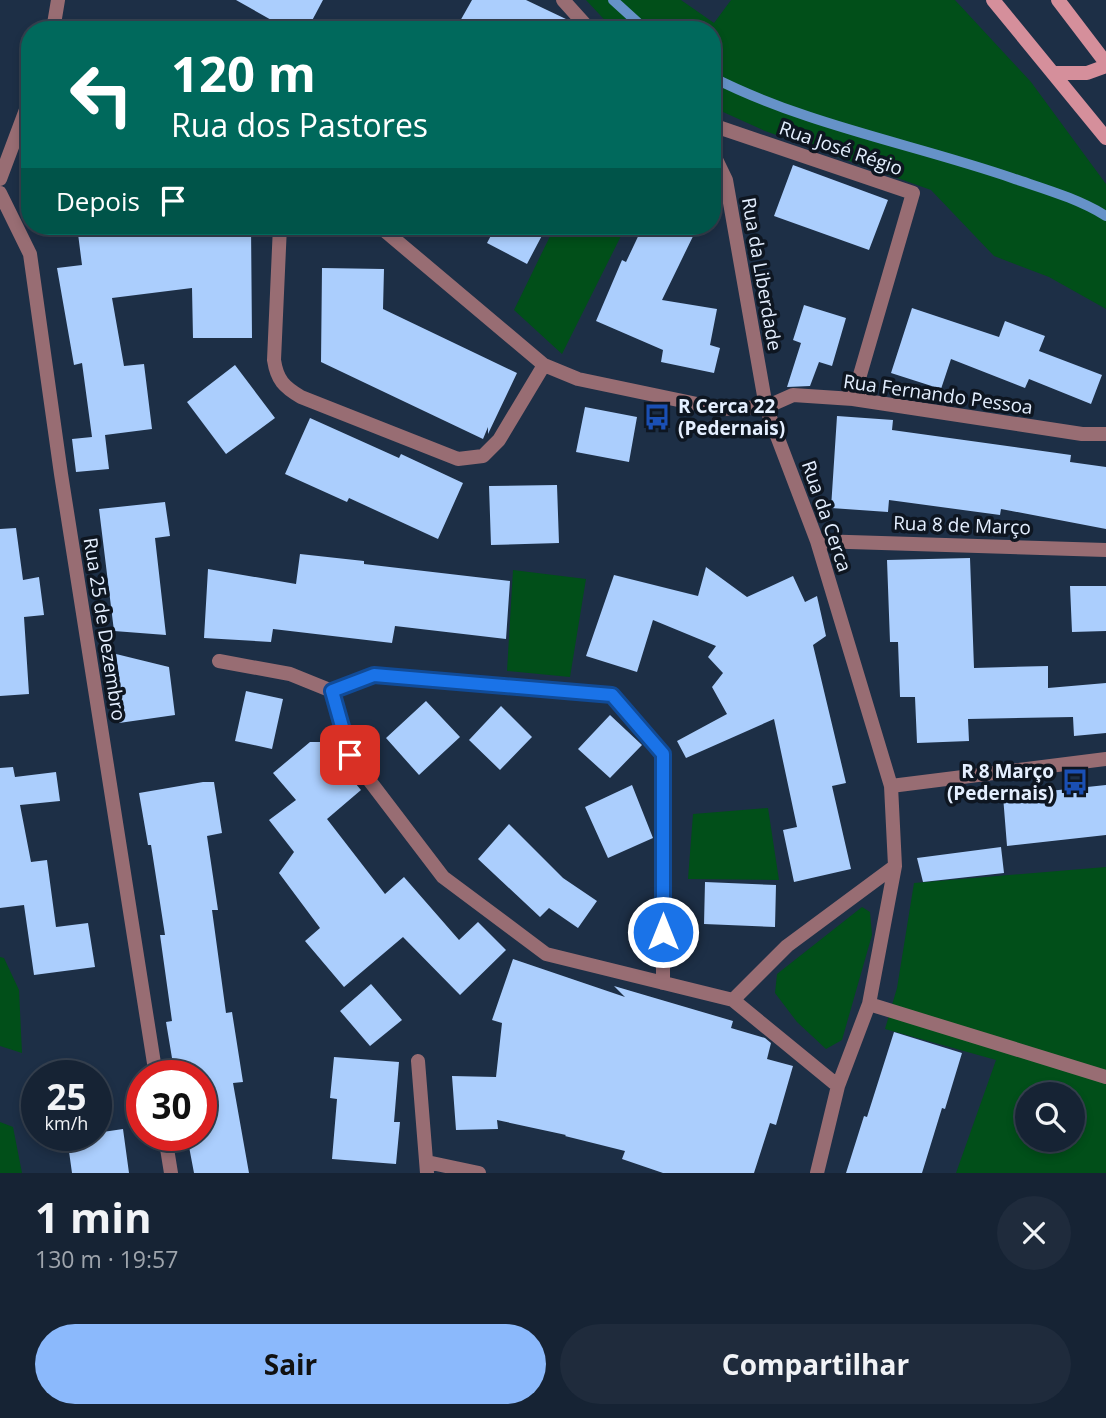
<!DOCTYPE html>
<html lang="pt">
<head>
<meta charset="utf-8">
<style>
  body { margin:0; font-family:"Open Sans",sans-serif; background:#1f2b3c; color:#f1f3f6; height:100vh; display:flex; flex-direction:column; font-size:26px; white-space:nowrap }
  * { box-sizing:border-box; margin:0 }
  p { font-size:23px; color:#9ea4ac }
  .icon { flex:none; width:38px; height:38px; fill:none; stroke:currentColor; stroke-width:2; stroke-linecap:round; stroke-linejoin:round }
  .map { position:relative; height:1173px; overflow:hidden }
  .side { display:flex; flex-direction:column; background:#162334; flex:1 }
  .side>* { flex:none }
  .banner { position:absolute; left:21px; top:21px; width:700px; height:214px; border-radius:28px; box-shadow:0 4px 10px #0003,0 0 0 2px #35404f; background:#00695c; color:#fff; overflow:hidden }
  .fabs { position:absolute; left:1015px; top:1082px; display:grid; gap:14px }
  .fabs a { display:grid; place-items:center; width:70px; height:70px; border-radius:50%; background:#162334; box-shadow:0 4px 10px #0003,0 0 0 2px #35404f; font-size:35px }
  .speed { position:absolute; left:21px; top:1060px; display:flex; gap:14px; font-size:35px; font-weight:700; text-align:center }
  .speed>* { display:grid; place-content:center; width:91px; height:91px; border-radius:50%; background:#162334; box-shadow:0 4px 10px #0003,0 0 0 2px #35404f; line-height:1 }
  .speed small { font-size:18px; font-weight:400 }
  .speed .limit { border:10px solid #d22; background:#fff; color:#111 }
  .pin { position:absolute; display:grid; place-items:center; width:60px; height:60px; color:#fff; margin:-30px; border-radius:14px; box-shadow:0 4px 10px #0006 }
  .me { position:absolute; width:77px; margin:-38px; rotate:0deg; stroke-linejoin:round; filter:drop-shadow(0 0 5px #0008) }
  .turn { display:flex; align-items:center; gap:24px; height:147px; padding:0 35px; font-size:32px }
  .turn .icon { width:91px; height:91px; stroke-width:2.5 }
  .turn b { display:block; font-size:49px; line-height:60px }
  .then { display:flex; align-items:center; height:66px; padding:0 35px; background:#0003; gap:14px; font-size:26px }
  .round { display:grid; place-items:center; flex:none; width:74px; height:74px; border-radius:37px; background:#1f2b3c }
  .overview { display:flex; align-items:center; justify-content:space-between; height:119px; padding:0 35px }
  h1 { font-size:42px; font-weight:700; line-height:52px }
  .primary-button { display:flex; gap:14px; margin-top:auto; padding:14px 35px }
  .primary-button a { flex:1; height:80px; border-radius:42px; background:#8bb9fc; color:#111; font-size:28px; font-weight:700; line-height:80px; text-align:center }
  .primary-button a+a { background:#1f2b3c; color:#f1f3f6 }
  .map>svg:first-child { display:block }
  .green { fill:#014f19; fill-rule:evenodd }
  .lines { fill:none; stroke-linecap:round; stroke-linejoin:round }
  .stream { stroke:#6692c8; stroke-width:10 }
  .building { fill:#abcefd }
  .street { stroke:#986d73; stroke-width:14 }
  .secondary { stroke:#d58f9b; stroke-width:14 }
  .route-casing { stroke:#114b97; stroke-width:18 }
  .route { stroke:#1a73e8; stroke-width:12 }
  .labels { text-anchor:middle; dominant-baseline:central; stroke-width:7; stroke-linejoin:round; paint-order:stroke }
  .street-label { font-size:19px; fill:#e4efff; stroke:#0e1621 }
  .poi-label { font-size:19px; font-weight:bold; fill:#e4efff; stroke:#0e1621; text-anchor:start }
</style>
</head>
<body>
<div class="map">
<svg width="1106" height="1173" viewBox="0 0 1106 1173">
  <rect width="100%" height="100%" fill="#1d2f46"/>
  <path class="green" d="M586,0H681L714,23L731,0H955L1031,82L1106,184V309L1049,277L994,256L931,190L765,131L712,107V30H614Z
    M555,226H626L562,354L514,310Z
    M513,570L586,579L570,677L507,671Z
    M768,808L779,880L688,879L693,814Z
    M1106,867V1173H956L996,1060L885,1029L897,988L914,883ZM1027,1094H1073V1139H1027Z
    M862,907L870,912L872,935L842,1040L826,1049L797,1022L775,993L777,974Z
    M0,957L4,958L19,990L22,1053L0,1046Z
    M0,1122L13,1127L22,1173H0Z"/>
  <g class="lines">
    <path class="stream" d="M613,0L646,30
      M712,77C806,125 913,144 1012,178C1044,189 1077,198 1106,216"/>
  </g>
  <path class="building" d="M236,0H323L307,30H289Z
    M472,0H526L568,20L577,30H455Z
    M793,165L888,200L869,250L774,216Z
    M77,226H251L252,338H193L192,288L112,298L124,366L144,364L152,429L105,435L109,469L76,472L72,439L92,437L82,363L74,365L57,268L82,265Z
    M496,226H547L527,264L487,243Z
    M643,226H698L662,300L717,309L710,345L720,348L714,373L661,362L663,350L596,321L622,260L626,262Z
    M322,268L384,269L383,309L517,373L488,434V427L483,439L321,362Z
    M804,305L846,318L832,366L819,362L810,386L787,387L801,343L793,340Z
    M912,308L999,337L1005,321L1045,336L1039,351L1102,375L1091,404L1029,379L1025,388L951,359L941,389L891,373Z
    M235,365L275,418L226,454L187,402Z
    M585,407L637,417L629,462L576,452Z
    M837,416L893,420L892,430L1071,455L1070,462L1106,467V529L1001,509L1000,515L889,500L888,512L831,508Z
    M310,418L399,458L401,454L463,483L438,539L349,498L347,502L285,474Z
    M557,485L559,543L491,545L489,486Z
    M165,502L170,536L155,538L166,635L114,631L99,509Z
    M16,528L23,580L39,577L44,615L24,617L29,694L0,696V529Z
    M300,554L364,561V564L510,581L506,639L395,626L392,643L273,629L271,642L204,638L208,569L296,584Z
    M970,558L974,668L1048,666V688L1106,683V733L1074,736L1073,717L968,719L969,741L917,743L915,697H900L898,642H890L887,560Z
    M706,567L747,597L793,576L805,602L817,596L826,636L813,645L846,783L832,786L851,869L794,882L783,830L797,827L774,719L686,758L677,741L727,714L712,687L723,673L708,657L716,646L653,620L637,672L586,656L614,575L698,596Z
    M1070,586H1106V631L1072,632Z
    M116,654L169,667L175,715L119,723L113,675H119Z
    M246,691L283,699L272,749L235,741Z
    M426,701L460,737L419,775L386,738Z
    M501,706L532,737L500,770L469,740Z
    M610,715L642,745L610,778L578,749Z
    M310,742H320L361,790L327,819L385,894L404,877L459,940L478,922L506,950L460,995L403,937L344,987L305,941L320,928L279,873L294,852L269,820L296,800L273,773Z
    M13,767L15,777L56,772L60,801L20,805L31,862L47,860L56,927L88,923L95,967L34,975L24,905L0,908V768Z
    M203,782H214L222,833L207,836L218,910H212L226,1013L232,1012L243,1082L233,1083L249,1173H194L187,1136H201V1076H175L166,1022L172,1021L160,935H165L151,845H148L139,793Z
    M632,785L653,838L608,858L585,807Z
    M1106,785V835L1007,846L1003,796Z
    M509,824L563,878L597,901L578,928L549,908L540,917L478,859Z
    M1001,847L1004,873L923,882L917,858Z
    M705,882L776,885L775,927L704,924Z
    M513,959L625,997L614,986L733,1021L731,1028L765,1038L771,1043L767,1059L793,1066L776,1125L770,1123L754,1173H663L622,1159L625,1151L565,1136L566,1135L497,1120L498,1129L456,1130L452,1076L496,1077L502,1023L492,1020Z
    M371,984L402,1020L370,1046L340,1011Z
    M894,1032L962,1053L945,1109L942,1108L922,1173H846L864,1116L867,1117Z
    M334,1057L399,1062L394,1122H400L396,1164L332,1159L337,1099L330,1098Z
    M123,1129L129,1173H72L67,1137L96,1136V1133Z"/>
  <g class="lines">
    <path class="street" d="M563,0L590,30
      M53,30L58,0
      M712,125L913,193L853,399
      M712,151L726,180L766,407L817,541L891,786L895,866L787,946L733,1000
      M0,179L30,99
      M0,193L30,254L61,474L156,1076
      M280,226L274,360C277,380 284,387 301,397L458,459L483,456L499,440L544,365
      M379,226L544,365L578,379L721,409L766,407L793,395L853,399L1082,434H1106
      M817,541L1106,550
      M219,661L290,674L332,691L374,675L612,695L663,754V983
      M332,691L350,755L443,877L546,954L733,1000L838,1086L817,1173
      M891,786L1106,759
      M869,1004L1106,1077
      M418,1061L427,1173
      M838,1086L869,1004L895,866
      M165,1136L171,1173
      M427,1162L479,1173"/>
    <path class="secondary" d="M993,0L1106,138
      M1058,0L1106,63
      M1055,73H1087L1106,66"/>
  </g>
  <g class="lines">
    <g class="route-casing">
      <path id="route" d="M350,755L332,691L374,675L612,695L663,754V932"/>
    </g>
    <use href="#route" class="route"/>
  </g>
  <defs>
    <g id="bus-bare" transform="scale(2.1)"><path d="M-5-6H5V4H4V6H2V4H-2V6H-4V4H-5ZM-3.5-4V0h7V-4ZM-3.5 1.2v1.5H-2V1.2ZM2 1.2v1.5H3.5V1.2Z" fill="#1a4fb4" stroke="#0e1621" stroke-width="2.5" paint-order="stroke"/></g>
  </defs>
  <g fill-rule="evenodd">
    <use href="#bus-bare" x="657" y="417"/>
    <use href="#bus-bare" x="1075" y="782"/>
  </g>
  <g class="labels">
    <g class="street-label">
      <text transform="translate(841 148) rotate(19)">Rua José Régio</text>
      <text transform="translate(762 274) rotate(80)">Rua da Liberdade</text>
      <text transform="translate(938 394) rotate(8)">Rua Fernando Pessoa</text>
      <text transform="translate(827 516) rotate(71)">Rua da Cerca</text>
      <text transform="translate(962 525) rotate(2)">Rua 8 de Março</text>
      <text transform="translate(105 629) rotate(81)">Rua 25 de Dezembro</text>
    </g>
    <g class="poi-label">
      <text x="678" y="406">R Cerca 22<tspan x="678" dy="22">(Pedernais)</tspan></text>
      <text x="1054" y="771" text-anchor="end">R 8 Março<tspan x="1054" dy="22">(Pedernais)</tspan></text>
    </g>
  </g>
</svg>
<div class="fabs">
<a><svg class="icon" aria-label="search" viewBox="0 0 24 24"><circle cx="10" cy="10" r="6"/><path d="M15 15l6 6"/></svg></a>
</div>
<div class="speed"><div>25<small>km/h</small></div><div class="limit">30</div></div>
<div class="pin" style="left:350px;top:755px;background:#d93025"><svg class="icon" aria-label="arrive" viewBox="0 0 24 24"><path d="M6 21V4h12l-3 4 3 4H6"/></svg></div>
<svg class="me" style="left:663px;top:932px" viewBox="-20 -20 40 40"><circle r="17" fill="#1a73e8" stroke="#fff" stroke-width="3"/><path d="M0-11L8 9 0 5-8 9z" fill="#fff"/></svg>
<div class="banner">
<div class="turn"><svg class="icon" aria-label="left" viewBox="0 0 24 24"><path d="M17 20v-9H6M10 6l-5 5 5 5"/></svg><div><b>120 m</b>Rua dos Pastores</div></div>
<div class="then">Depois<svg class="icon" aria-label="arrive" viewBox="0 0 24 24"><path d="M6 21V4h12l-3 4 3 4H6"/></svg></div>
</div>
</div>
<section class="side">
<div class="overview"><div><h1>1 min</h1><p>130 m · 19:57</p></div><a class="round"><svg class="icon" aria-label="close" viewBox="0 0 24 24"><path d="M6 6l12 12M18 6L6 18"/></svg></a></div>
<div class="primary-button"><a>Sair</a><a>Compartilhar</a></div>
</section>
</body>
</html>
